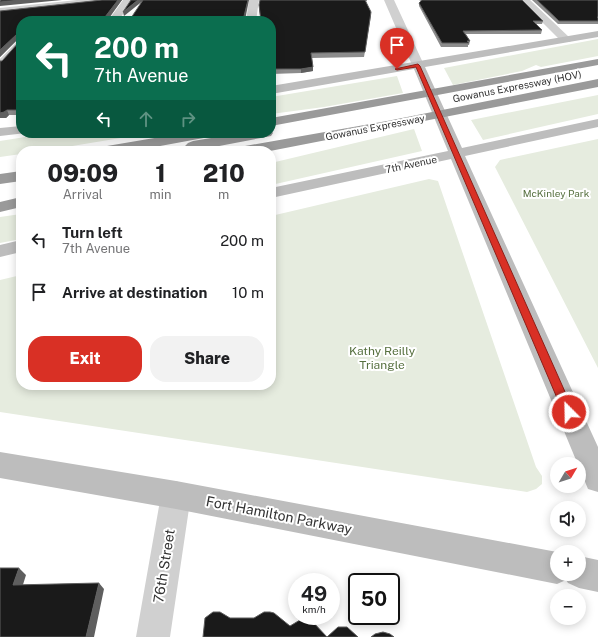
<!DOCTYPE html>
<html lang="en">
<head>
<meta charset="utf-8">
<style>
  body { margin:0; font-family:"Public Sans",sans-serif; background:#f2f2f2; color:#202124; height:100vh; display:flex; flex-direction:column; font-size:15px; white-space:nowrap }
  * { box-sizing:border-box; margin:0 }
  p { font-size:13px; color:#757577 }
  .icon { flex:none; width:22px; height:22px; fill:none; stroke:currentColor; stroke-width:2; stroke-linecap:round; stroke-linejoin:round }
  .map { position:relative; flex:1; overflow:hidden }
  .drawer { position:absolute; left:16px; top:146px; width:260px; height:244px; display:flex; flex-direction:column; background:#fff; border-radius:16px; box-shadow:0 2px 10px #0003 }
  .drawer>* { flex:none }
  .hud { position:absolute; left:16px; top:16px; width:260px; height:122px; border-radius:16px; box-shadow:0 2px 10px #0003; background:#0b6e4f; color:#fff; overflow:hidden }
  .needle { width:26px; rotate:51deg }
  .buttons { position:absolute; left:550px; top:457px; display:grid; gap:8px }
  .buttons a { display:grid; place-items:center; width:36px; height:36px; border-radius:50%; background:#fff; box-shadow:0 2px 10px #0003; font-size:20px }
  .speed { position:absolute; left:288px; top:573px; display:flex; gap:8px; font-size:20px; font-weight:700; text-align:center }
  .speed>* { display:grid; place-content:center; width:52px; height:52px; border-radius:50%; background:#fff; box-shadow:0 2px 10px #0003; line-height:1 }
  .speed small { font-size:10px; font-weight:400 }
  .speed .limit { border:2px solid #111; border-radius:6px; background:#fff; color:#111 }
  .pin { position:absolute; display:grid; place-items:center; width:34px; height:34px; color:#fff; margin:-41px -17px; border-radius:50% 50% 50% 0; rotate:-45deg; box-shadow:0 0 4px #0007 }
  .pin .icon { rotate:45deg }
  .me { position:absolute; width:44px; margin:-22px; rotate:337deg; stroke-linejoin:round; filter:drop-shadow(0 0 3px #0008) }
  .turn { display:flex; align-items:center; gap:14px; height:84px; padding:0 12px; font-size:18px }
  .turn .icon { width:52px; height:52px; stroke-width:2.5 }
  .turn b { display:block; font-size:28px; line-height:34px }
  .lanes { display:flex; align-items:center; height:38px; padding:0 12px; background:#0003; justify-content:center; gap:20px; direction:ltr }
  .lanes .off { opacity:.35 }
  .eta { display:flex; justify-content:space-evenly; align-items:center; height:68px; text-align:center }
  .eta b { font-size:24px; font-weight:800; line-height:28px }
  .button { display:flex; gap:8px; margin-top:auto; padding:8px 12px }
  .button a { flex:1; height:46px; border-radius:16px; background:#d93025; color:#fff; font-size:16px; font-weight:800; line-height:46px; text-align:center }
  .button a+a { background:#f2f2f2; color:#202124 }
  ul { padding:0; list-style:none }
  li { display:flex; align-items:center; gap:12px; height:52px; padding:0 12px }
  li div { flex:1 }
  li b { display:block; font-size:15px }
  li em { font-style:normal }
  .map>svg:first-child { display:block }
  .green { fill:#e6ecdf }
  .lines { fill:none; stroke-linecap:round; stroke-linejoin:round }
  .service { fill:#d0d0d0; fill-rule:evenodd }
  .minor { fill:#d0d0d0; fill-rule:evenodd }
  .tertiary { fill:#d0d0d0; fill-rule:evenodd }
  .secondary { fill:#bdbdbd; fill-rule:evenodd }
  .motorway { fill:#9a9a9a; fill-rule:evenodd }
  .wall { fill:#8c8c8c }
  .shaded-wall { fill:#5f5f5f }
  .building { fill:#1a1a1a; stroke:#5f5f5f }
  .route { fill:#d93025; stroke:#8d1f18 }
  .labels { text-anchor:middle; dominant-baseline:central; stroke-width:4; stroke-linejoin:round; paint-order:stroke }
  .far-street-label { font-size:10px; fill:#333; stroke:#fff }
  .far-park-label { font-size:10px; fill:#56703f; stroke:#fff }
  .park-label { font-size:12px; fill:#56703f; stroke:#fff }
  .near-street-label { font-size:14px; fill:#333; stroke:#fff }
</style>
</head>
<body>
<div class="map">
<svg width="598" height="637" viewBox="0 0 598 637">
  <rect width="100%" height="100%" fill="#fff"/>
  <path class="green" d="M598,39V56L541,67L536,65L522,71L453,85L444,68Z
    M397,76L403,93L324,107L271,114V97Z
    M598,95V114L483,140L471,120Z
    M414,129L422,151L271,185V163Z
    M50,133H151L42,151H21V154L0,157V141Z
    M598,139V368L495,167L500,160Z
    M429,179L438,181L536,467L542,476V484L536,489L527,492L0,412V280L21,275V385H271V216Z
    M21,214V239L0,243V217Z"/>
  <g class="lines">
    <path class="service" d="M21,39V45L3,65H0V59L19,40Z"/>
    <path class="minor" d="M123,0H133L118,21H108Z
      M249,0H259L256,21H246Z
      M384,0H394L424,65L422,67H414L412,65Z
      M520,0H530L570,38L571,40L570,42H562Z
      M176,481L186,485L191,495L170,637H136L161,495L166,485Z"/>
    <path class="tertiary" d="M77,0H108L103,3L0,14V8Z"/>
    <path class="secondary" d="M598,31V37L425,67L462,148L598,119V127L465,156L598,447V492L588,489L451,159L271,198V188L448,151L414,69L271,94V86Z
      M21,126V133H26L0,136V128Z
      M21,240V252L0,257V245Z
      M0,452L176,481L557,552V574H579V556L598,560V592L579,588L568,583L566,580L557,584L176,509L0,478Z"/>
    <path class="motorway" d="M598,59V65L271,126V118Z
      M598,79V87L270,151H237L240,148L245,146L387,121Z
      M271,130L273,133L271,136L266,137L193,151L188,149L185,146L188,143L193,141L241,133H271Z
      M184,133H216L214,136L209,137L133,151H99L102,148L107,146Z
      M21,171V181L0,184V174Z
      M21,197V207L0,212V202Z"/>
  </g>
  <path class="wall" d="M102,0H122L109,17L21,21L20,115H9L6,118H0V61H2L20,41V38L18,39L0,57V11Z
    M260,0H367V1H366L371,16L364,57L312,58L313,71L301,73L271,74V21H261L259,10Z
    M419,0H522L543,21L542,24H536L542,30L541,34H466L470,41L469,45H468V47H441L419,6V3L421,1Z
    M532,0H598V24H558Z"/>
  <path class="shaded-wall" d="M22,0H62L0,6V2Z
    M118,0H122L107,21L105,17Z
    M138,0H144L124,16L123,12Z
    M248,0H249L245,20L244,21H241Z
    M17,34H21V38L18,39L0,57V50Z
    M313,67V71L301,73V69Z
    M21,105V113L20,115L18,110Z
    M7,110L9,115L6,118H0V113Z
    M19,568L26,575L21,591L13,585Z
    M99,583L104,589L94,637H86Z"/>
  <path class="building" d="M1,0H22L0,2V1Z
    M102,0H118L105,17L114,18L110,21H21V105L18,110H7L4,112L0,113V61H2L20,41L21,34H17L0,50V11Z
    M131,0H138L123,12Z
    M143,0H248L244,16L241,21H129Z
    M260,0H365L371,12L365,52L311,53L313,67L301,69H271V21H261L259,5Z
    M422,0H522L543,21H533L542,30L463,31L470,41H467L469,43H442L419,3Z
    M537,0H598V17H597L598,18V21H559Z
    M0,568H19L13,585L99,583L86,637H0Z
    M213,612H220L230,618H254L264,612H270L274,613L290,626L300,620H307L312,621L327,637H203L205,618Z
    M338,627H347L358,637H327Z
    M383,632L390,634L394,637H371L375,634Z"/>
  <path class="route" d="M418,64L420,66L574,412L573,415L569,416L565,415L563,412L416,67L397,70L395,69Z"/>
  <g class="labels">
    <g class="far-street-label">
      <text transform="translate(517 86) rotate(-11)">Gowanus Expressway (HOV)</text>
      <text transform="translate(375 127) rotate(-11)">Gowanus Expressway</text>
      <text transform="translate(411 164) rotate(-12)">7th Avenue</text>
    </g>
    <g class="far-park-label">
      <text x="556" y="193">McKinley Park</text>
    </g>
    <g class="park-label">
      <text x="382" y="351">Kathy Reilly<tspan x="382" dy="14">Triangle</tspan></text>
    </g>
    <g class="near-street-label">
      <text transform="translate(279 515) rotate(11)">Fort Hamilton Parkway</text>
      <text transform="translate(164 566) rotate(-81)">76th Street</text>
    </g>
  </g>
</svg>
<div class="buttons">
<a><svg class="needle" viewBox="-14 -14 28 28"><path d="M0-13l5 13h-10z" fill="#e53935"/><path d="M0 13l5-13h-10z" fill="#757577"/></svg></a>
<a><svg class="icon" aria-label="sound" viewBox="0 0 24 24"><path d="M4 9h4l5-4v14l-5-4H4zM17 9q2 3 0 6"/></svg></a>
<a>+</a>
<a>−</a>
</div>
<div class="speed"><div>49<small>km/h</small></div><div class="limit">50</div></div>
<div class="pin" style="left:397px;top:69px;background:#d93025"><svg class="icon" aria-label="arrive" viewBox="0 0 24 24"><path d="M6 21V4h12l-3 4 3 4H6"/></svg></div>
<svg class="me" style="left:569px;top:412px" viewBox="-20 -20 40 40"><circle r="17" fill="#d93025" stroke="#fff" stroke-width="3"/><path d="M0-11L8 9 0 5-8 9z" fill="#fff"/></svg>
<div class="hud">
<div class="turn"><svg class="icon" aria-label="left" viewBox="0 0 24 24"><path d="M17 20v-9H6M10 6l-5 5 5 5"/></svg><div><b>200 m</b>7th Avenue</div></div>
<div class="lanes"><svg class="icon" aria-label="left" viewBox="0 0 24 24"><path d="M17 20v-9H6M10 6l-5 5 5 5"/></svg><svg class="icon off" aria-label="ahead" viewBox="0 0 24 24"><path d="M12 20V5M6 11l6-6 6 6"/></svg><svg class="icon off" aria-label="right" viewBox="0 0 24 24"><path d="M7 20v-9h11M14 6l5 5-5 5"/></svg></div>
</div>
<section class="drawer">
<div class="eta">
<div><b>09:09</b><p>Arrival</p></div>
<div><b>1</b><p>min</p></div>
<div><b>210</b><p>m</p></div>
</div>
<ul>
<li><svg class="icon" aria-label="left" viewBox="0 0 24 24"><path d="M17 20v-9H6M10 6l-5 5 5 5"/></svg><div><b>Turn left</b><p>7th Avenue</p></div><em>200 m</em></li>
<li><svg class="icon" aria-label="arrive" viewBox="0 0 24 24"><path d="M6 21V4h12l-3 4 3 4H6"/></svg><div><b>Arrive at destination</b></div><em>10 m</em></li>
</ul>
<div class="button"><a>Exit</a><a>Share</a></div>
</section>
</div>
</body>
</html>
